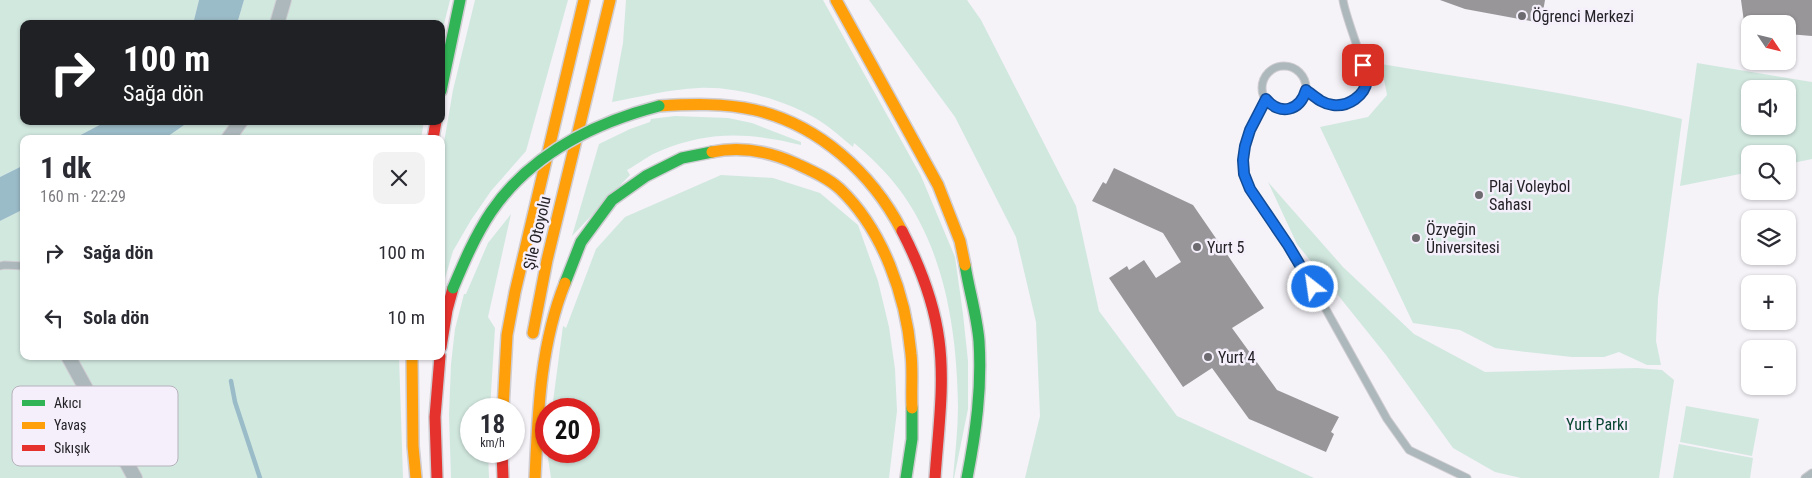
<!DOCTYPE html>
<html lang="tr">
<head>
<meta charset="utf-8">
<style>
  body { margin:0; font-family:"Roboto Condensed",sans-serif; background:#f2f2f3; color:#2b2b33; height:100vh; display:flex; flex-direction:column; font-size:19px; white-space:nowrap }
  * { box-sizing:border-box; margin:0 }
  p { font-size:16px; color:#7c7c81 }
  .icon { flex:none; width:28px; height:28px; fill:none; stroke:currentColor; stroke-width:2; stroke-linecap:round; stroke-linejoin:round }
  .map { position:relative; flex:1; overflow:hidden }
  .sheet { position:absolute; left:20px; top:135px; width:425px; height:225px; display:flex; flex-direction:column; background:#fff; border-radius:10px; box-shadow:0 1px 4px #0004 }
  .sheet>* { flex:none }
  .banner { position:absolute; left:20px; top:20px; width:425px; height:105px; border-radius:10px; box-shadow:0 1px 4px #0004; background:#202124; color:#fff; overflow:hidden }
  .needle { width:32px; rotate:125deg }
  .buttons { position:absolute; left:1741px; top:15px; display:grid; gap:10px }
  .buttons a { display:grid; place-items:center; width:55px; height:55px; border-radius:10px; background:#fff; box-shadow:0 1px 4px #0004; font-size:25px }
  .speed { position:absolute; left:460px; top:398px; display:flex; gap:10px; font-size:25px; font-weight:700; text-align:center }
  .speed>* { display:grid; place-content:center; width:65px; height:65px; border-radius:50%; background:#fff; box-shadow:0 1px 4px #0004; line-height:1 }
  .speed small { font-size:12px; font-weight:400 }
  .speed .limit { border:8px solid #d22; background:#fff; color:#111 }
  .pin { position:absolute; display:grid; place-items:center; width:42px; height:42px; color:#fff; margin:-21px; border-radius:10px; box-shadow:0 2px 8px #0006 }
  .me { position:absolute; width:55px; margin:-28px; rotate:330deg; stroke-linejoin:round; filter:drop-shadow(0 0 4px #0008) }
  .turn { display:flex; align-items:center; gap:18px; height:105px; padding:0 20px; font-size:22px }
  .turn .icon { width:65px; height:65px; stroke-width:2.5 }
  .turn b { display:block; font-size:35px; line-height:42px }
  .round { display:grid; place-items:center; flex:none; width:52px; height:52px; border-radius:10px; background:#f2f2f3 }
  .overview { display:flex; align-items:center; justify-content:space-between; height:85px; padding:0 20px }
  h1 { font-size:30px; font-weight:700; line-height:38px }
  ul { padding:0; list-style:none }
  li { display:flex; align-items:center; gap:15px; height:65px; padding:0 20px }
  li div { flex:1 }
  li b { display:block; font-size:19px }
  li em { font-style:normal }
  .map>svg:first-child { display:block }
  .green { fill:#d1e8df; fill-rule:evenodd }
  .water { fill:#9abbc8 }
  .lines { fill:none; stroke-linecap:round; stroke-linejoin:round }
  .stream { stroke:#9abbc8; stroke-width:4.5 }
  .building { fill:#99969a }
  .lane-casing { stroke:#cfcdd2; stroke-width:9 }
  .street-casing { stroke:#cfcdd2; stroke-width:16 }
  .fast-casing { stroke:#cfcdd2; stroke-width:14 }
  .slow-casing { stroke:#cfcdd2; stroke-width:14 }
  .jam-casing { stroke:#cfcdd2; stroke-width:14 }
  .lane { stroke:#acb8bb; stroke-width:7 }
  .street { stroke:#acb8bb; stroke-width:14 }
  .fast { stroke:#30b455; stroke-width:11 }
  .slow { stroke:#ff9f0a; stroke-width:11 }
  .jam { stroke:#e5322d; stroke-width:11 }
  .fast-bridge-casing { stroke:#cfcdd2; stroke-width:14; stroke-linecap:butt }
  .fast-bridge { stroke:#30b455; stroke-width:11 }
  .route-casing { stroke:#114b97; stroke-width:12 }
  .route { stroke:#1a73e8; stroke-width:9 }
  .poi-dot { fill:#6d6b70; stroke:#f4effb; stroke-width:2 }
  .labels { text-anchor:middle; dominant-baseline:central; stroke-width:5; stroke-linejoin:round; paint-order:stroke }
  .poi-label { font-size:16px; fill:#242227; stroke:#f4effb; text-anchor:start }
  .street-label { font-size:16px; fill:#242227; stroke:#f4effb }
  .park-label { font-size:16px; fill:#084530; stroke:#f4effb }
  .key { fill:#f4effb; stroke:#b6b2bb; stroke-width:1 }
  .key-label { font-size:14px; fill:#242227 }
</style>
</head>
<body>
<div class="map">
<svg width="1812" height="478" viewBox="0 0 1812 478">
  <rect width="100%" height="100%" fill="#f5f2f8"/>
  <path class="green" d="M0,0H199L193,24H24V121H107L73,139H24V165L0,177Z
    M244,0H450L441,36V24H237Z
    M475,0H568L526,151L491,191L471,220L453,251L441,292V160L453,90Z
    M626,0H823L921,176L955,257L963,314L968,361V409L954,478H953C955,454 958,430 958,406C957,332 945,250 899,189C886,172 871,157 854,143L853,147C842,138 831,128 820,121C788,101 737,86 699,88C670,89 640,97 612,102L623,43Z
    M869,0H967L981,20L1076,206L1099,311L1177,416L1314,478H1025L1040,416L1036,322L1016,237L955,117Z
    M1697,63L1812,82V159L1788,164V154H1750V172L1680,186ZM1750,89H1788V126H1750Z
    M1381,64C1481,81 1582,94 1682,119L1658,298L1656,341L1661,365H1647L1619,352L1604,357H1572L1527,352L1495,348L1460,330L1413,323L1320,127L1368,117L1387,95Z
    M675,116L728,118L752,123L801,142V145C750,133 711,130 660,151C649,155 638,164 627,170L630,175L572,236L599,144L630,129L650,122L651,119Z
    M190,121H424L421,139H164Z
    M721,175L773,178L820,193L858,225L878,281L889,327L895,369L897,411L889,478H551L547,451H589V409H552L563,326L566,328L596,249L625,217Z
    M1268,182L1343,267L1414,334L1485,372L1637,368L1662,370L1674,380L1659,478H1521L1495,472L1453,448L1386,355L1297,244Z
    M24,209V356H399L403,478H0V221Z
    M511,214L488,317L495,328L490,409H471V451H488L489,478H451L449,415L451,364L455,329L464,294H466L488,243Z
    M1686,406L1759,419L1752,456L1680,442Z
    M1679,444L1753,458L1750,478H1673Z"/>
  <path class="water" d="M199,0H244L237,24H193Z
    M107,121H190L164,139H73Z
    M24,165V209L0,221V177Z"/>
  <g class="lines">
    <path class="stream" d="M231,381L235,402L260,478"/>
  </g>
  <path class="building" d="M1440,0H1545L1541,23L1465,9Z
    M1741,0H1812V36L1788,34V24H1750V30L1745,29Z
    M1114,168L1193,205L1264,308L1232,328L1277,390L1339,417L1331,432L1334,434L1326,452L1249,419L1212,368L1183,387L1109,278L1127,266L1129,270L1144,260L1156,278L1181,262L1163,233L1092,201L1103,182L1106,184Z"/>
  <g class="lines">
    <g class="lane-casing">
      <path id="lane" d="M1262 88a22 22 0 1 1 44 0a22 22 0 1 1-44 0Z
        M1306,90C1319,100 1334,112 1351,102C1359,97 1364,91 1366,81C1368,71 1345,17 1343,0
        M1265,99C1249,131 1236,153 1250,189L1304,270L1387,419L1409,450L1467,478
        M0,266L4,265L24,266
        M1805,478L1812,473"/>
    </g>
    <g class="street-casing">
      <path id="street" d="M277,24L284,0
        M228,139L241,121
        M68,356L135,478"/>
    </g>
    <g class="fast-casing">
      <path id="fast" d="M441,91L460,0
        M965,265C969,290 977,316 979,341C982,388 976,432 967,478
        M565,283L581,242L612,200L646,176L682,158L712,152
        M906,478L912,439V408"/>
    </g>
    <g class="slow-casing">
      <path id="slow" d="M836,0L938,185L960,241L965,265
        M659,106C691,104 724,103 755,110C819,125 872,173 902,231
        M712,152C741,146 771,152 797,164C812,171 828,178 840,189C883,230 906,296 911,354C913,372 911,390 912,408
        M533,333L547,260L610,0
        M412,356L413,446L416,478
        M503,409L507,335L515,292L584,0
        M535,478C538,412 540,345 565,283"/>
    </g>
    <g class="jam-casing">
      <path id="jam" d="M433,139L436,121
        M902,231C919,264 934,302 939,340C945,385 938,432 935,478
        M441,347L447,310L453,288
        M502,451L503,478
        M437,478L435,417L440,356"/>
    </g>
    <use href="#lane" class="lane"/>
    <use href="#street" class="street"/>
    <use href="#fast" class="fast"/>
    <use href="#slow" class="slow"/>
    <use href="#jam" class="jam"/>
    <g class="fast-bridge-casing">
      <path id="fast-bridge" d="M453,288C464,262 475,236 491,212C530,155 594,123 659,106"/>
    </g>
    <use href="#fast-bridge" class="fast-bridge"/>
  </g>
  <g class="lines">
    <g class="route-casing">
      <path id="route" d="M1313,287L1288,245L1250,189L1244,174L1243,160L1245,146L1250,130L1266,99C1280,116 1300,111 1306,90C1314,96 1322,104 1333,105C1348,107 1365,96 1367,80C1367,76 1364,69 1363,65"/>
    </g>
    <use href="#route" class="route"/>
  </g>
  <g class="poi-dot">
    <circle cx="1522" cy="16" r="5"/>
    <circle cx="1479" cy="195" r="5"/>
    <circle cx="1416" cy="238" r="5"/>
    <circle cx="1197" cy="247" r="5"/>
    <circle cx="1208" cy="357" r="5"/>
  </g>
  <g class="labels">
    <g class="poi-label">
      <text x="1532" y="16">Öğrenci Merkezi</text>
      <text x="1489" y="186">Plaj Voleybol<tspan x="1489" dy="18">Sahası</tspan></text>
      <text x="1426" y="229">Özyeğin<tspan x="1426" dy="18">Üniversitesi</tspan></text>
      <text x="1207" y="247">Yurt 5</text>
      <text x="1218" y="357">Yurt 4</text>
    </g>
    <g class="street-label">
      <text transform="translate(537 233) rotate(-77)">Şile Otoyolu</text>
    </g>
    <g class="park-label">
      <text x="1597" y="424">Yurt Parkı</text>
    </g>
  </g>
  <rect x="12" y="386" width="166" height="80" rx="8" class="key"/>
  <rect x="22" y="400" width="23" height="6" fill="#30b455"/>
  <rect x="22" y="422" width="23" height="7" fill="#ff9f0a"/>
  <rect x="22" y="445" width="23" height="6" fill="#e5322d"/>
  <g class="key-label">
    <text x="54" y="408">Akıcı</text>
    <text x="54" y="430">Yavaş</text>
    <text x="54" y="453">Sıkışık</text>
  </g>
</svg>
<div class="buttons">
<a><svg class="needle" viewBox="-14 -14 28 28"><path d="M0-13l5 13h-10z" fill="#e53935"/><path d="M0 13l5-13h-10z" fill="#7c7c81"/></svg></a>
<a><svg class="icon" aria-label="sound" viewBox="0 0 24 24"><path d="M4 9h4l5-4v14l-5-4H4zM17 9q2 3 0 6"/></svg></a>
<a><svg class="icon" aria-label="search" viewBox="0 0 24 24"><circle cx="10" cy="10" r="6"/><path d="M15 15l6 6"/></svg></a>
<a><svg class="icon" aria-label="layers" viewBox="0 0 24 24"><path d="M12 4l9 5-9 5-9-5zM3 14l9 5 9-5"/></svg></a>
<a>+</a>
<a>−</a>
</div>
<div class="speed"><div>18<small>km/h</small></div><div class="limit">20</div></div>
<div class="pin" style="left:1363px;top:65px;background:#d93025"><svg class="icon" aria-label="arrive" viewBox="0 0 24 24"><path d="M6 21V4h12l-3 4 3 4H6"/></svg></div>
<svg class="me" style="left:1313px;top:287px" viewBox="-20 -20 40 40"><circle r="17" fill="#1a73e8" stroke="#fff" stroke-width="3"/><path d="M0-11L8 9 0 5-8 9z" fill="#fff"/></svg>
<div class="banner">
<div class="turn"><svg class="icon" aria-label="right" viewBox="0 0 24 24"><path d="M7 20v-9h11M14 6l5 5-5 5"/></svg><div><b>100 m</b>Sağa dön</div></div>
</div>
<section class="sheet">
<div class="overview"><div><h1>1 dk</h1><p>160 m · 22:29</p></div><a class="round"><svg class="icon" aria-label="close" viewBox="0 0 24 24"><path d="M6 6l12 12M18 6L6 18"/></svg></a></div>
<ul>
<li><svg class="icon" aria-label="right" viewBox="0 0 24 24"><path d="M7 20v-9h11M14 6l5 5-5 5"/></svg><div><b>Sağa dön</b></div><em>100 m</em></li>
<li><svg class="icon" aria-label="left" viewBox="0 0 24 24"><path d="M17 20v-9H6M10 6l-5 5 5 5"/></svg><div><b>Sola dön</b></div><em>10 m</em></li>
</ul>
</section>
</div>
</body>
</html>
